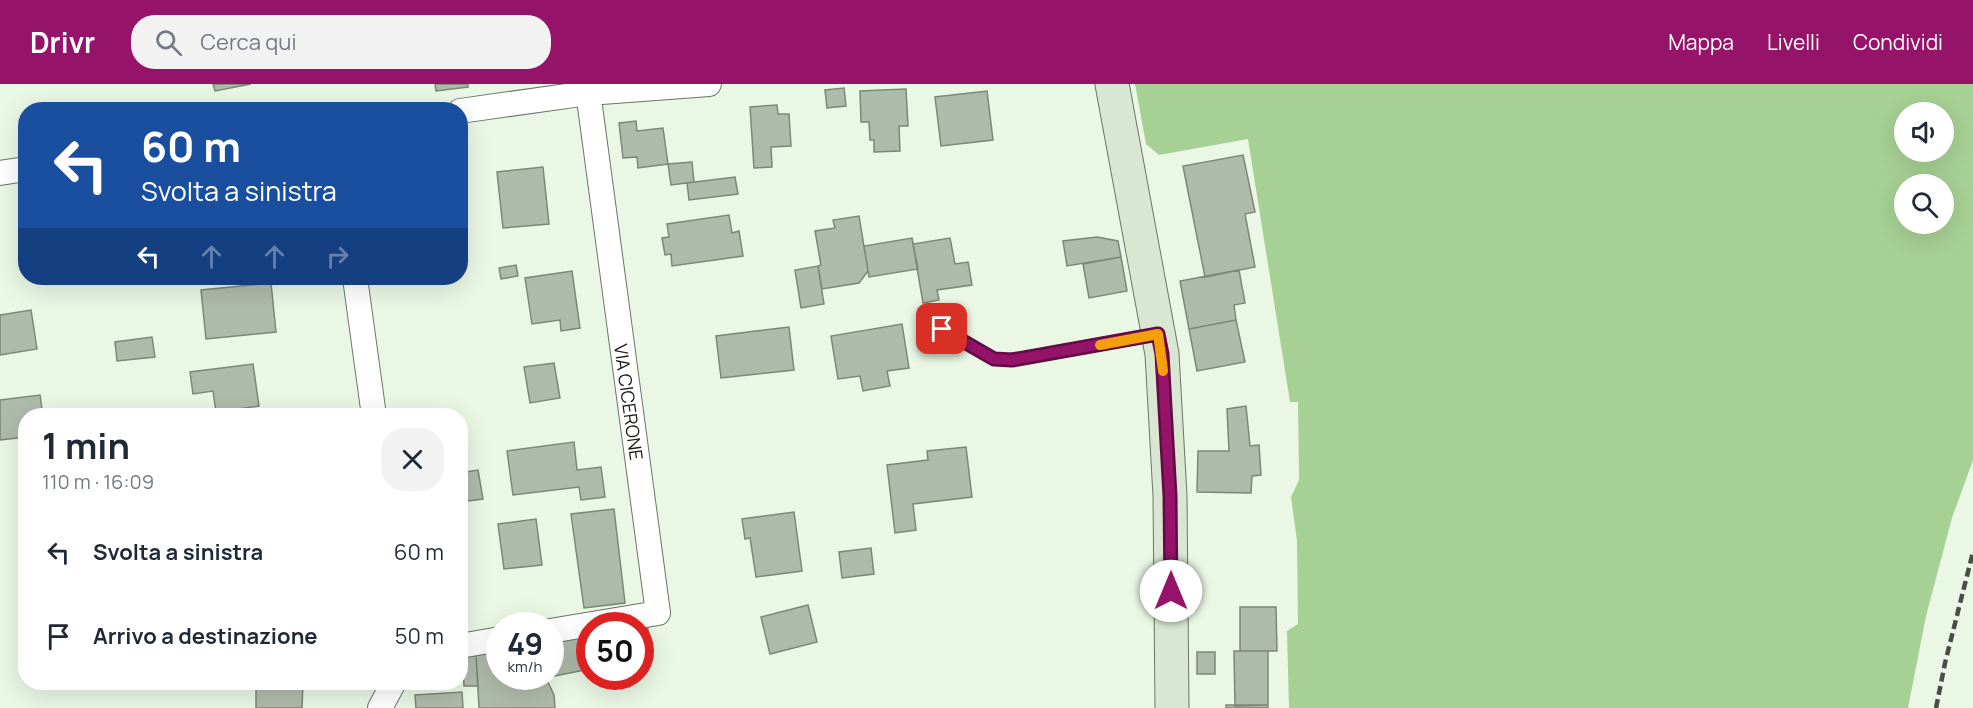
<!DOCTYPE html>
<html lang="it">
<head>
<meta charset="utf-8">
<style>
  body { margin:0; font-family:Manrope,sans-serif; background:#f2f2f3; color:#1f2937; height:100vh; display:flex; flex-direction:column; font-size:22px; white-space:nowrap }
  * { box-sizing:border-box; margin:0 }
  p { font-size:20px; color:#747a83 }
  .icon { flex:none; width:33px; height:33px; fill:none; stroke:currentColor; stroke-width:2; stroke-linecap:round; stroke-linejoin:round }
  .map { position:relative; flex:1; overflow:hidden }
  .panel { position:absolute; left:18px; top:324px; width:450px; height:282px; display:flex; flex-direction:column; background:#fff; border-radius:24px; box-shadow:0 6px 24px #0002 }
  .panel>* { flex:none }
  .top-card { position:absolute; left:18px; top:18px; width:450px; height:183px; border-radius:24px; box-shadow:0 6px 24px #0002; background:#1a4fa0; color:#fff; overflow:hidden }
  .controls { position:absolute; left:1894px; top:18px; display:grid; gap:12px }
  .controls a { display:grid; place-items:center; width:60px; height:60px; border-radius:50%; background:#fff; box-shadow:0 6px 24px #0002; font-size:30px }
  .speed { position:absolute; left:486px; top:528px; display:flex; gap:12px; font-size:30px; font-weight:700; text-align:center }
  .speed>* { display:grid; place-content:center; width:78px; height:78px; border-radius:50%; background:#fff; box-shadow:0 6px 24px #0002; line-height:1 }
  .speed small { font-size:15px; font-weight:400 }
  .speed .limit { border:9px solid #d22; background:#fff; color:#111 }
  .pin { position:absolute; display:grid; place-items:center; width:51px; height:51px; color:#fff; margin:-26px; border-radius:12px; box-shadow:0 3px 9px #0006 }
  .me { position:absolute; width:66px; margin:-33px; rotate:0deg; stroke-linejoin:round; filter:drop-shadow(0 0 4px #0008) }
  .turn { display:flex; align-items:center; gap:21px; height:126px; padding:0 24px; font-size:27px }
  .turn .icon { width:78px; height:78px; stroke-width:2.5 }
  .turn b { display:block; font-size:42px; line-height:51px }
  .lanes { display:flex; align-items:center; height:57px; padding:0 24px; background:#0003; justify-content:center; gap:30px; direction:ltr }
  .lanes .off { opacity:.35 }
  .round { display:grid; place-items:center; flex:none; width:63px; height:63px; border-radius:24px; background:#f2f2f3 }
  .head { display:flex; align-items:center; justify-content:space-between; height:102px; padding:0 24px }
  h1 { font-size:36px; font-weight:700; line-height:45px }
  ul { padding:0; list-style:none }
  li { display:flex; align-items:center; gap:18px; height:84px; padding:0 24px }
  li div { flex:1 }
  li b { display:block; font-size:22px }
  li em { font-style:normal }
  header { display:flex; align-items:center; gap:36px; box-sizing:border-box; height:84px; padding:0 30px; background:#96136a; color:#fff }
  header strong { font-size:28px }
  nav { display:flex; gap:33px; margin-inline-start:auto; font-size:21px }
  .search { width:420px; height:54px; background:#f2f2f3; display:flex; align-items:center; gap:15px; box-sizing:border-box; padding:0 21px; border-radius:24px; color:#747a83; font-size:22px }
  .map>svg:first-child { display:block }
  .green { fill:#a7d094; fill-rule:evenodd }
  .building { fill:#afbbaa; stroke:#7c8777; stroke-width:1.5 }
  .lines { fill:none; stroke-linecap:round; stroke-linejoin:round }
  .service-casing { stroke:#6a7566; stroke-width:14 }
  .minor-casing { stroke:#6a7566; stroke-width:26 }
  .secondary-casing { stroke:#6a7566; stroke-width:35 }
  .service { stroke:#fff; stroke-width:12 }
  .minor { stroke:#fff; stroke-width:24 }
  .secondary { stroke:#d9e7d2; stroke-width:33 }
  .rail { stroke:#484e45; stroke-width:4.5; stroke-dasharray:9 4.5; stroke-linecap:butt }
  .route-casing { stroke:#620c45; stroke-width:15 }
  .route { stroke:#96136a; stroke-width:10 }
  .slow { stroke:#f59e0b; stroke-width:10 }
  .labels { text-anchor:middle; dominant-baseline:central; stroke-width:5; stroke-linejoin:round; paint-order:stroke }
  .street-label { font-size:18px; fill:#171b15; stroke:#fff }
</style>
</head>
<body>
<header>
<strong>Drivr</strong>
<div class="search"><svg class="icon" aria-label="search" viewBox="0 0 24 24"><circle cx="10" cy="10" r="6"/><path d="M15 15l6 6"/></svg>Cerca qui</div>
<nav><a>Mappa</a><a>Livelli</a><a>Condividi</a></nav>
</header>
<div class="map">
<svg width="1973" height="624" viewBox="0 0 1973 624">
  <rect width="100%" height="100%" fill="#eaf7e5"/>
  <path class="green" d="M1135,0H1973V376L1952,434L1926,532L1908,624H1289L1287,547L1298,540L1297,457L1291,413L1299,396L1298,318H1290L1248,55L1159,71L1146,60ZM1905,28H1944V68H1905ZM1905,100H1944V140H1905Z"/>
  <path class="building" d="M213,0H251L215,7Z
    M435,0H468V3L436,7Z
    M844,4L846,22L827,24L825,6Z
    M906,5L908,42H899L900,67L874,68V56H870L869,38H861L860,7Z
    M987,7L993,56L941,62L935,13Z
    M777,21L778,30H789L791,62L771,63L772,83L754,84L750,23Z
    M636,37L637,47L663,44L668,80L638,84L637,73L623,74L619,39Z
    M1243,71L1255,128L1245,130L1255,183L1205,193L1183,82Z
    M692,78L694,98L671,101L668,80Z
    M543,83L549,140L503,144L497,88Z
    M735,93L738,110L689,116L687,99Z
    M729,131L732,149L739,147L743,172L672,182L671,170L665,171L662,154L669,153L667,140Z
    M859,132L868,187L859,199L822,205L818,182L821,181L815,147L835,144L833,136Z
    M1097,153L1118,157L1121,173L1067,182L1063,157Z
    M912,154L918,185L869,193L864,162Z
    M950,154L955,180L968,178L972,201L937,206L939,216L923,219L913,160Z
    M1121,173L1127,207L1089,214L1083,180Z
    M516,181L518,192L501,195L499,184Z
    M818,182L824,220L801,224L795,186Z
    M1239,186L1245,219L1234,221L1236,236L1189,245L1180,197Z
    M572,187L580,244L561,247L560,236L532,240L525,194Z
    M271,199L276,248L206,255L201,206Z
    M31,226L37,265L0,271V231Z
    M1236,236L1245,278L1197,287L1189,245Z
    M902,240L909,284L887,287L890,302L863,307L860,292L838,295L831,252Z
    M789,243L794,286L721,294L716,252Z
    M152,253L155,273L117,277L115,258Z
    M554,279L560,314L530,319L524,283Z
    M253,280L259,322L216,328L213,307L193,310L190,288Z
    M40,311L43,332H26V353L0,356V316Z
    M1246,322L1250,362L1259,361L1261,391L1252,392L1251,409L1197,408L1198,367H1229L1227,325Z
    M574,358L577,386L601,383L605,413L581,416L579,403L513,411L507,367Z
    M966,363L972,413L913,420L916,446L895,449L887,381L928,376L927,367Z
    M478,386L483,415L460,418V389Z
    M614,425L625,519L584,524L571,430Z
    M794,428L802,487L756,493L750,454L745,455L742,435Z
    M536,435L542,481L504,485L498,440Z
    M871,464L874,490L842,494L839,468Z
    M808,521L817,558L770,570L761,533Z
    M1240,523H1276L1277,567H1240Z
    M647,540L653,573L640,576V542Z
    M590,550V585L545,594L550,592V557Z
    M500,567V592H545L554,611L555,624H479L476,571Z
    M1234,567H1268V621L1235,622Z
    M1197,568H1215V590H1197Z
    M476,571L478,602H464L463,587L460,588V574Z
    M256,598H303L302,624H256Z
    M462,608L463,624H416L415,611Z
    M1226,621H1268V624H1226Z"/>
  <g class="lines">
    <g class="service-casing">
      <path id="service" d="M942,245L994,275L1012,276L1157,250"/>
    </g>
    <g class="minor-casing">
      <path id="minor" d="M460,27L588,9L709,0
        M0,89L26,85
        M355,194L374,332
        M550,547L658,529L587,0
        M460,562L500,555
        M380,624L394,598"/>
    </g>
    <g class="secondary-casing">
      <path id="secondary" d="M1112,0L1162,270L1170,412L1172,624"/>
    </g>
    <use href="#service" class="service"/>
    <use href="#minor" class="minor"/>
    <use href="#secondary" class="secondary"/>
    <path class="rail" d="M1936,624L1945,579L1973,468"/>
  </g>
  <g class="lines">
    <g class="route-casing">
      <path id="route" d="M942,245L994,275L1012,276L1158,250L1162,270L1170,412L1171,507"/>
    </g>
    <use href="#route" class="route"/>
    <path class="slow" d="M1100,261L1158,250L1163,287"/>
  </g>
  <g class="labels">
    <g class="street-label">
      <text transform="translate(629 318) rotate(82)">VIA CICERONE</text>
    </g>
  </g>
</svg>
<div class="controls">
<a><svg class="icon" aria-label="sound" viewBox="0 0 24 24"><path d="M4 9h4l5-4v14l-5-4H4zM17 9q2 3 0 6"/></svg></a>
<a><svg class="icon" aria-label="search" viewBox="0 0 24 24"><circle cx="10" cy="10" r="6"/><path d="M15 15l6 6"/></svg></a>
</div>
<div class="speed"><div>49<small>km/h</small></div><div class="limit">50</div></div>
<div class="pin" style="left:942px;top:245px;background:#d93025"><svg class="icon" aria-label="arrive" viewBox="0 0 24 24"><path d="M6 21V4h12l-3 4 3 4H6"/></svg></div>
<svg class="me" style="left:1171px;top:507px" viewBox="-20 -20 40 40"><circle r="19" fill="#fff"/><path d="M0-13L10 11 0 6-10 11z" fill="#96136a"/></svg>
<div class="top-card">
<div class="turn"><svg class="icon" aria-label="left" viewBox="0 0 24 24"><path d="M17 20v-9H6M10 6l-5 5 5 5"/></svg><div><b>60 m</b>Svolta a sinistra</div></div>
<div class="lanes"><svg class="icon" aria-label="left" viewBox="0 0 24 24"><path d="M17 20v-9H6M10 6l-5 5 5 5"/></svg><svg class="icon off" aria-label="ahead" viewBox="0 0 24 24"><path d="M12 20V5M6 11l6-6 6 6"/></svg><svg class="icon off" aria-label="ahead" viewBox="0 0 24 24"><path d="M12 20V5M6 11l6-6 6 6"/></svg><svg class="icon off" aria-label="right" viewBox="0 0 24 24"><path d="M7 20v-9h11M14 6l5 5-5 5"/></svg></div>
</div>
<section class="panel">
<div class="head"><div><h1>1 min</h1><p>110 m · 16:09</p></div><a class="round"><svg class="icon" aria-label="close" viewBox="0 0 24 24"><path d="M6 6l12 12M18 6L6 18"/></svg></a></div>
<ul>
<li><svg class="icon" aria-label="left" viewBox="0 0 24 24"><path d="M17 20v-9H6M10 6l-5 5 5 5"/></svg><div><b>Svolta a sinistra</b></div><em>60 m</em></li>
<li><svg class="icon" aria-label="arrive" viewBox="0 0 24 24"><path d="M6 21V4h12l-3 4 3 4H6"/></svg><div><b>Arrivo a destinazione</b></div><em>50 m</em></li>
</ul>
</section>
</div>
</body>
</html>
